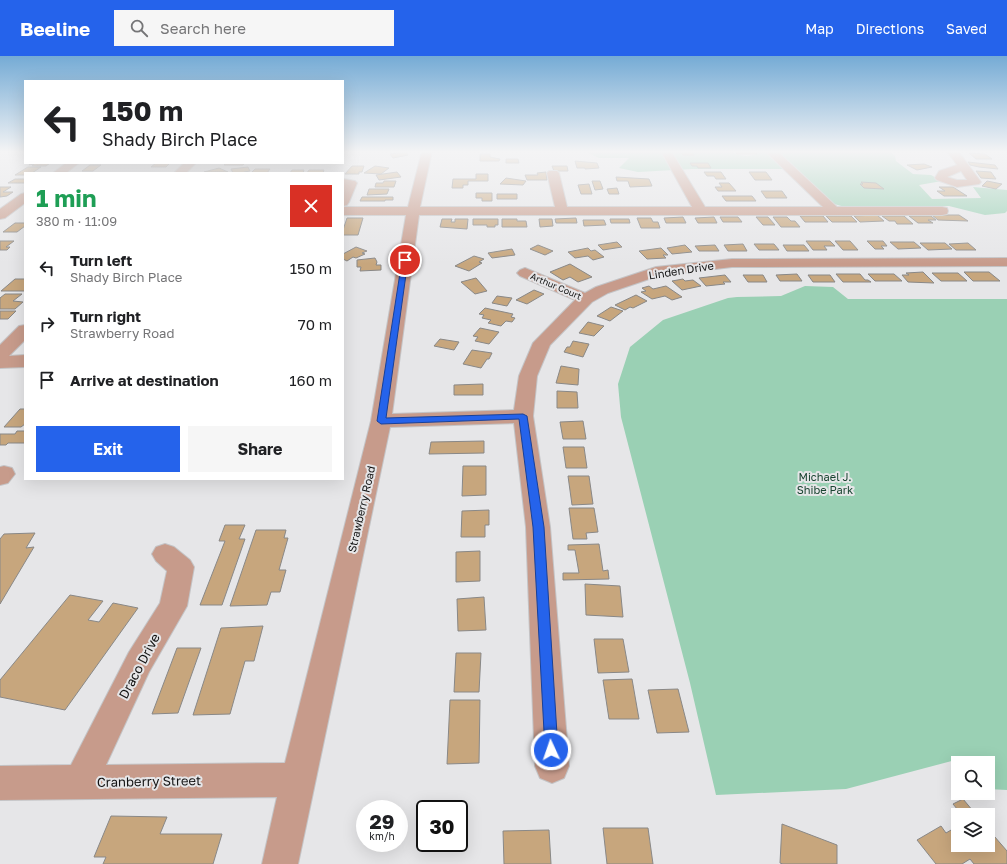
<!DOCTYPE html>
<html lang="en">
<head>
<meta charset="utf-8">
<style>
  body { margin:0; font-family:"Golos Text",sans-serif; background:#f6f6f6; color:#202124; height:100vh; display:flex; flex-direction:column; font-size:15px; white-space:nowrap }
  * { box-sizing:border-box; margin:0 }
  p { font-size:13px; color:#757577 }
  .icon { flex:none; width:22px; height:22px; fill:none; stroke:currentColor; stroke-width:2; stroke-linecap:round; stroke-linejoin:round }
  .map { position:relative; flex:1; overflow:hidden }
  .details { position:absolute; left:24px; top:116px; width:320px; height:308px; display:flex; flex-direction:column; background:#fff; border-radius:0px; box-shadow:0 4px 16px #0002 }
  .details>* { flex:none }
  .top-card { position:absolute; left:24px; top:24px; width:320px; height:84px; border-radius:0px; box-shadow:0 4px 16px #0002; background:#fff; color:#202124; overflow:hidden }
  .tools { position:absolute; left:951px; top:700px; display:grid; gap:8px }
  .tools a { display:grid; place-items:center; width:44px; height:44px; border-radius:0px; background:#fff; box-shadow:0 4px 16px #0002; font-size:20px }
  .speed { position:absolute; left:356px; top:744px; display:flex; gap:8px; font-size:20px; font-weight:700; text-align:center }
  .speed>* { display:grid; place-content:center; width:52px; height:52px; border-radius:50%; background:#fff; box-shadow:0 4px 16px #0002; line-height:1 }
  .speed small { font-size:10px; font-weight:400 }
  .speed .limit { border:2px solid #111; border-radius:6px; background:#fff; color:#111 }
  .pin { position:absolute; display:grid; place-items:center; width:34px; height:34px; color:#fff; margin:-17px; border:2px solid #fff; border-radius:50%; box-shadow:0 1px 4px #0007 }
  .me { position:absolute; width:44px; margin:-22px; rotate:357deg; stroke-linejoin:round; filter:drop-shadow(0 0 3px #0008) }
  .turn { display:flex; align-items:center; gap:14px; height:84px; padding:0 12px; font-size:18px }
  .turn .icon { width:52px; height:52px; stroke-width:2.5 }
  .turn b { display:block; font-size:28px; line-height:34px }
  .round { display:grid; place-items:center; flex:none; width:42px; height:42px; border-radius:0px; background:#f6f6f6 }
  .head { display:flex; align-items:center; justify-content:space-between; height:68px; padding:0 12px }
  h1 { font-size:24px; font-weight:700; line-height:30px; color:#1e9e55 }
  .primary-button { display:flex; gap:8px; margin-top:auto; padding:8px 12px }
  .primary-button a { flex:1; height:46px; border-radius:0px; background:#2563eb; color:#fff; font-size:16px; font-weight:700; line-height:46px; text-align:center }
  .primary-button a+a { background:#f6f6f6; color:#202124 }
  ul { padding:0; list-style:none }
  li { display:flex; align-items:center; gap:12px; height:56px; padding:0 12px }
  li div { flex:1 }
  li b { display:block; font-size:15px }
  li em { font-style:normal }
  header { display:flex; align-items:center; gap:24px; box-sizing:border-box; height:56px; padding:0 20px; background:#2563eb; color:#fff }
  header strong { font-size:19px }
  nav { display:flex; gap:22px; margin-inline-start:auto; font-size:14px }
  .search { width:280px; height:36px; background:#f6f6f6; display:flex; align-items:center; gap:10px; box-sizing:border-box; padding:0 14px; border-radius:0px; color:#757577; font-size:15px }
  .map>svg:first-child { display:block }
  .green { fill:#9ad0b4 }
  .building { fill:#c7a67d; stroke:#898887 }
  .lines { fill:none; stroke-linecap:round; stroke-linejoin:round }
  .minor-casing { stroke:#c4c4c6; stroke-width:2 }
  .minor { fill:#c79b8b; fill-rule:evenodd }
  .route { fill:#2563eb; stroke:#184099 }
  .labels { text-anchor:middle; dominant-baseline:central; stroke-width:4; stroke-linejoin:round; paint-order:stroke }
  .far-street-label { font-size:9px; fill:#121212; stroke:#e6e6e8 }
  .street-label { font-size:11px; fill:#121212; stroke:#e6e6e8 }
  .park-label { font-size:11px; fill:#194431; stroke:#e6e6e8 }
  .near-street-label { font-size:13px; fill:#121212; stroke:#e6e6e8 }
</style>
</head>
<body>
<header>
<strong>Beeline</strong>
<div class="search"><svg class="icon" aria-label="search" viewBox="0 0 24 24"><circle cx="10" cy="10" r="6"/><path d="M15 15l6 6"/></svg>Search here</div>
<nav><a>Map</a><a>Directions</a><a>Saved</a></nav>
</header>
<div class="map">
<svg width="1007" height="808" viewBox="0 0 1007 808">
  <rect width="100%" height="100%" fill="#e6e6e8"/>
  <path class="green" d="M584,95H729C739,100 748,102 758,97V95H889L895,100L896,105L913,118L931,119L942,125L919,129L932,143L981,142L973,131L1007,134V155L1005,157L985,159L949,150L849,152L834,148L784,113H692L638,116L619,112L629,102H599Z
    M805,230L833,231L848,243H1007V734L988,733V707H967L965,702H963L846,733L716,739L690,627L621,361L618,328L630,291L663,264L728,242L737,241L781,240Z"/>
  <path class="building" d="M734,95L755,96L757,98H737Z
    M406,96L408,99L393,102L390,98Z
    M681,96H692L694,99H683Z
    M969,97L985,98L992,103H976Z
    M480,98H490V101L500,103L499,105H480Z
    M506,103H518L519,107H506Z
    M575,105L597,107L599,112L585,113V112H577Z
    M968,106L995,109L998,113L979,111L970,109Z
    M31,107H50L46,110H32L34,108L29,109Z
    M156,107H170L166,111H151Z
    M226,107H245L243,109H224Z
    M690,107H708L711,112H698L697,110H692Z
    M924,108L932,111L917,114L907,109Z
    M90,109H101L93,115H82Z
    M352,110H364L362,116H359V118H345Z
    M375,110L389,112L381,118L364,117Z
    M552,110H567L568,115H554Z
    M28,111H41L32,117H25V119H15Z
    M248,111L250,115L244,116V117H233L231,113Z
    M219,112L228,116H204Z
    M255,113H270L267,117H251Z
    M292,114H304L303,117H290Z
    M309,114H324L323,117H307Z
    M976,115L991,116L996,123L981,122Z
    M397,116L401,121L379,124L376,119Z
    M546,116L547,124H527L525,119H538L537,117Z
    M704,116H721L726,123H716L714,120H707Z
    M749,116H766L772,124H755Z
    M476,118H488V125H468V129H463V132H452L453,123H476Z
    M616,121L649,123L652,130L630,131L628,125H617Z
    M506,122L526,125L523,129L500,128Z
    M15,123H25V127H8Z
    M384,125H396L394,131H375L376,127H383Z
    M592,125H600L603,133L595,134Z
    M987,125L1002,128L996,133L982,130Z
    M861,126L876,127L884,133L864,132L860,128H863Z
    M719,127H729L736,135H718L715,131H722Z
    M589,128L592,138H581L578,129Z
    M0,131H11L3,136H13L7,140L0,141Z
    M939,131H953L967,140H944L937,135H945Z
    M617,132L619,138H609L607,133Z
    M369,133H389L387,138L367,139Z
    M761,135H782L787,142H766Z
    M476,137H492V145H482V142H476Z
    M497,138H517V143H497Z
    M722,140H752L756,145H726Z
    M362,141H393V144H385V145H360Z
    M877,159L884,165L860,166L854,160Z
    M932,159H959L968,165L938,164Z
    M800,160H823L828,166H805Z
    M826,160H851L857,166H832Z
    M882,160H904L913,168H897L895,165H889Z
    M909,160H931L936,164H928L933,167H918Z
    M683,161L686,167H666L664,162Z
    M714,161L717,167H698L695,162Z
    M720,161H738L742,166H723Z
    M756,161H768L775,169H763Z
    M773,161H787L791,165H795L800,171H781Z
    M347,162H363L358,179H343V174Z
    M576,162L577,167H556L555,163Z
    M637,162H651L653,166H658L660,172H641Z
    M442,163H452L451,166H455V163H468L467,173L440,171Z
    M473,163H498V169H495V171H487V169H473Z
    M502,163H517V165H526L527,171H502Z
    M539,163H552L553,170L540,171Z
    M610,163H629L630,167H611Z
    M583,164H604L606,169L584,170Z
    M15,167H25V170L17,176H3Z
    M0,185H14L6,191H10L7,194H0Z
    M806,185H830L835,190H824L827,194H813Z
    M835,185H850L858,194H843Z
    M867,185H883L887,190H881L884,193H875Z
    M617,186L622,191L603,194L598,189Z
    M890,186H914L921,192L898,193Z
    M920,187H945L952,193L928,194Z
    M968,187L976,194H956L949,188Z
    M743,188L747,195H728L724,189Z
    M754,188H774L779,194H759Z
    M538,189L553,195L545,199L530,193Z
    M685,189L692,196L672,198L667,192Z
    M715,189L719,195H699L695,190Z
    M783,189H804L809,195H787Z
    M356,191L367,195L362,197L365,198L356,202L353,201L347,205L343,203V198Z
    M588,192L591,195L595,194L604,201L593,204L588,200L575,202L568,196Z
    M661,192L668,199H663L666,202L647,203L639,195Z
    M512,193L515,199L492,202L488,197Z
    M474,200L484,203L479,206L482,207L469,215L455,210Z
    M375,202L377,206L376,209H381V214L360,215L361,211H357V204Z
    M570,208L592,221L578,226L570,221L563,224L550,216Z
    M923,216L934,227L908,226L902,219H909L906,217Z
    M964,216H989L1000,225H973Z
    M932,217H958L967,225H941Z
    M797,218L802,225H780L776,219Z
    M836,218H860L865,224H868L871,226H843Z
    M868,218H894L902,225H875Z
    M725,219L731,226H723L725,228L706,230L699,222Z
    M743,219H763L767,226H748Z
    M808,219H830L835,226H813Z
    M476,222L487,235L475,238L461,226Z
    M15,223H25V235H1Z
    M683,223L685,225L693,224L701,230L682,234L672,225Z
    M649,230L653,233L666,230L682,241L672,244L665,240L652,243L641,236L646,235L642,232Z
    M534,234L544,238L527,248L516,244Z
    M5,238H22L13,245L23,246L15,253H0V242Z
    M636,239L647,245L633,252L630,251L625,254L615,249Z
    M497,240L512,242L507,250L492,247Z
    M611,251L623,255L610,265L597,260Z
    M485,252L513,258L511,261L515,262L512,266L506,265L501,270L488,267L491,264L482,262L484,259L479,258Z
    M0,255H16L8,263H0Z
    M588,266L604,270L594,280L579,277Z
    M480,272L499,276L489,288L475,285L478,281L473,280Z
    M440,283L459,286L454,294L434,290Z
    M573,285L589,288L583,301L564,296L567,291H570Z
    M472,294L492,297L489,303H487L481,312L463,308Z
    M561,310L579,313L578,329L556,327Z
    M483,328V339H454V329Z
    M557,335L577,336L578,352H557Z
    M20,353H25V368L21,371H4Z
    M583,365L586,383H563L560,366Z
    M17,375H25V387H8L6,389H0V378H15Z
    M484,385V397L429,398L431,386Z
    M563,391H584L587,412H566Z
    M463,410H486V439L462,440Z
    M568,420H589L593,448L572,449Z
    M569,452H594L598,476L586,477L587,483H573Z
    M489,454V469H485V481H461L462,455Z
    M225,469H245L239,483H245L222,549H200L225,485H219Z
    M256,474H286L284,482H288L279,514H286L280,536H271L267,549L230,550Z
    M35,477L26,492L34,491L0,548V483L4,478Z
    M599,488L603,515L608,514L609,523L563,524V517H579L575,494H568V489Z
    M480,495V525L456,526V496Z
    M585,528L620,530L623,561L586,559Z
    M70,539L103,545L88,564L99,566L113,547L138,552L65,654L0,641V624Z
    M484,541L486,574L458,575L457,543Z
    M263,570L254,605H245L230,658L193,659L221,572Z
    M594,583H623L629,616L598,617Z
    M177,592H201L178,657L152,658Z
    M456,597H481L479,636H454Z
    M632,623L639,663H609L603,624Z
    M678,633L689,676L657,677L648,634Z
    M450,644H480L479,707L447,708Z
    M963,743L973,755L976,759H962L953,748Z
    M111,760L167,761L160,778H222L213,808H103L106,801H94Z
    M782,768L837,789V808H783L780,807Z
    M941,770L946,777L958,770V789H988V773L1007,795V808H974L970,803L962,808H936L917,784Z
    M603,772H648L653,808H607Z
    M549,774L551,808H504L503,775Z"/>
  <g class="lines">
    <g class="minor-casing">
      <path id="minor" d="M422,95H432L420,151H555L547,117L549,115H557L559,117L567,151H692L661,95H671L705,151H823L765,95H777L837,151H942L947,152L948,155L947,158L942,159H419L392,358L514,354L519,320L533,287L575,244L520,220L517,217L520,214L525,212L585,237L596,231L656,211L732,203L1007,202V210L732,211L658,220L608,237L592,246L550,289L537,320L533,360L550,471L569,710L564,722L552,727L540,722L535,710L526,471L514,367L390,371L298,808H262L277,741L0,744V710L71,709L129,596L160,547L167,515L156,505L152,498L156,491L165,488L174,491L190,504L194,511L187,550L149,616L106,709L285,707L371,365L406,159H343V151H408Z
        M947,95H958L981,126L979,128L957,131L937,124L935,122L939,115L957,109ZM961,115L967,124H957L947,121Z
        M66,107H79L66,117H53Z
        M184,107H196L186,117H174Z
        M343,123L355,125L357,127L349,146L347,149L343,150Z
        M25,137V147L5,162L0,163V153L21,138Z
        M25,269V284L9,300L25,299V311L0,312V289L19,270Z
        M4,410L12,412L15,418L8,427L0,429V411Z"/>
    </g>
    <use href="#minor" class="minor"/>
  </g>
  <linearGradient id="sky" x2="0" y2="1"><stop stop-color="#75abd5"/><stop offset="0.46" stop-color="#f4f4f5"/><stop offset="1" stop-color="#f4f4f5" stop-opacity="0"/></linearGradient>
  <rect width="1007" height="208" fill="url(#sky)"/>
  <path class="route" d="M405,202L408,204L386,362L523,358L527,360L544,471L558,694L556,698L551,700L547,698L545,694L533,471L519,363L381,368L377,365L402,204Z"/>
  <g class="labels">
    <g class="far-street-label">
      <text transform="translate(556 230) rotate(23)">Arthur Court</text>
    </g>
    <g class="street-label">
      <text transform="translate(681 214) rotate(-9)">Linden Drive</text>
      <text transform="translate(361 453) rotate(-77)">Strawberry Road</text>
    </g>
    <g class="park-label">
      <text x="825" y="420">Michael J.<tspan x="825" dy="13">Shibe Park</tspan></text>
    </g>
    <g class="near-street-label">
      <text transform="translate(139 610) rotate(-62)">Draco Drive</text>
      <text transform="translate(149 725) rotate(-1)">Cranberry Street</text>
    </g>
  </g>
</svg>
<div class="tools">
<a><svg class="icon" aria-label="search" viewBox="0 0 24 24"><circle cx="10" cy="10" r="6"/><path d="M15 15l6 6"/></svg></a>
<a><svg class="icon" aria-label="layers" viewBox="0 0 24 24"><path d="M12 4l9 5-9 5-9-5zM3 14l9 5 9-5"/></svg></a>
</div>
<div class="speed"><div>29<small>km/h</small></div><div class="limit">30</div></div>
<div class="pin" style="left:405px;top:204px;background:#d93025"><svg class="icon" aria-label="arrive" viewBox="0 0 24 24"><path d="M6 21V4h12l-3 4 3 4H6"/></svg></div>
<svg class="me" style="left:551px;top:694px" viewBox="-20 -20 40 40"><circle r="17" fill="#2563eb" stroke="#fff" stroke-width="3"/><path d="M0-11L8 9 0 5-8 9z" fill="#fff"/></svg>
<div class="top-card">
<div class="turn"><svg class="icon" aria-label="left" viewBox="0 0 24 24"><path d="M17 20v-9H6M10 6l-5 5 5 5"/></svg><div><b>150 m</b>Shady Birch Place</div></div>
</div>
<section class="details">
<div class="head"><div><h1>1 min</h1><p>380 m · 11:09</p></div><a class="round" style="background:#d93025;color:#fff"><svg class="icon" aria-label="close" viewBox="0 0 24 24"><path d="M6 6l12 12M18 6L6 18"/></svg></a></div>
<ul>
<li><svg class="icon" aria-label="left" viewBox="0 0 24 24"><path d="M17 20v-9H6M10 6l-5 5 5 5"/></svg><div><b>Turn left</b><p>Shady Birch Place</p></div><em>150 m</em></li>
<li><svg class="icon" aria-label="right" viewBox="0 0 24 24"><path d="M7 20v-9h11M14 6l5 5-5 5"/></svg><div><b>Turn right</b><p>Strawberry Road</p></div><em>70 m</em></li>
<li><svg class="icon" aria-label="arrive" viewBox="0 0 24 24"><path d="M6 21V4h12l-3 4 3 4H6"/></svg><div><b>Arrive at destination</b></div><em>160 m</em></li>
</ul>
<div class="primary-button"><a>Exit</a><a>Share</a></div>
</section>
</div>
</body>
</html>
